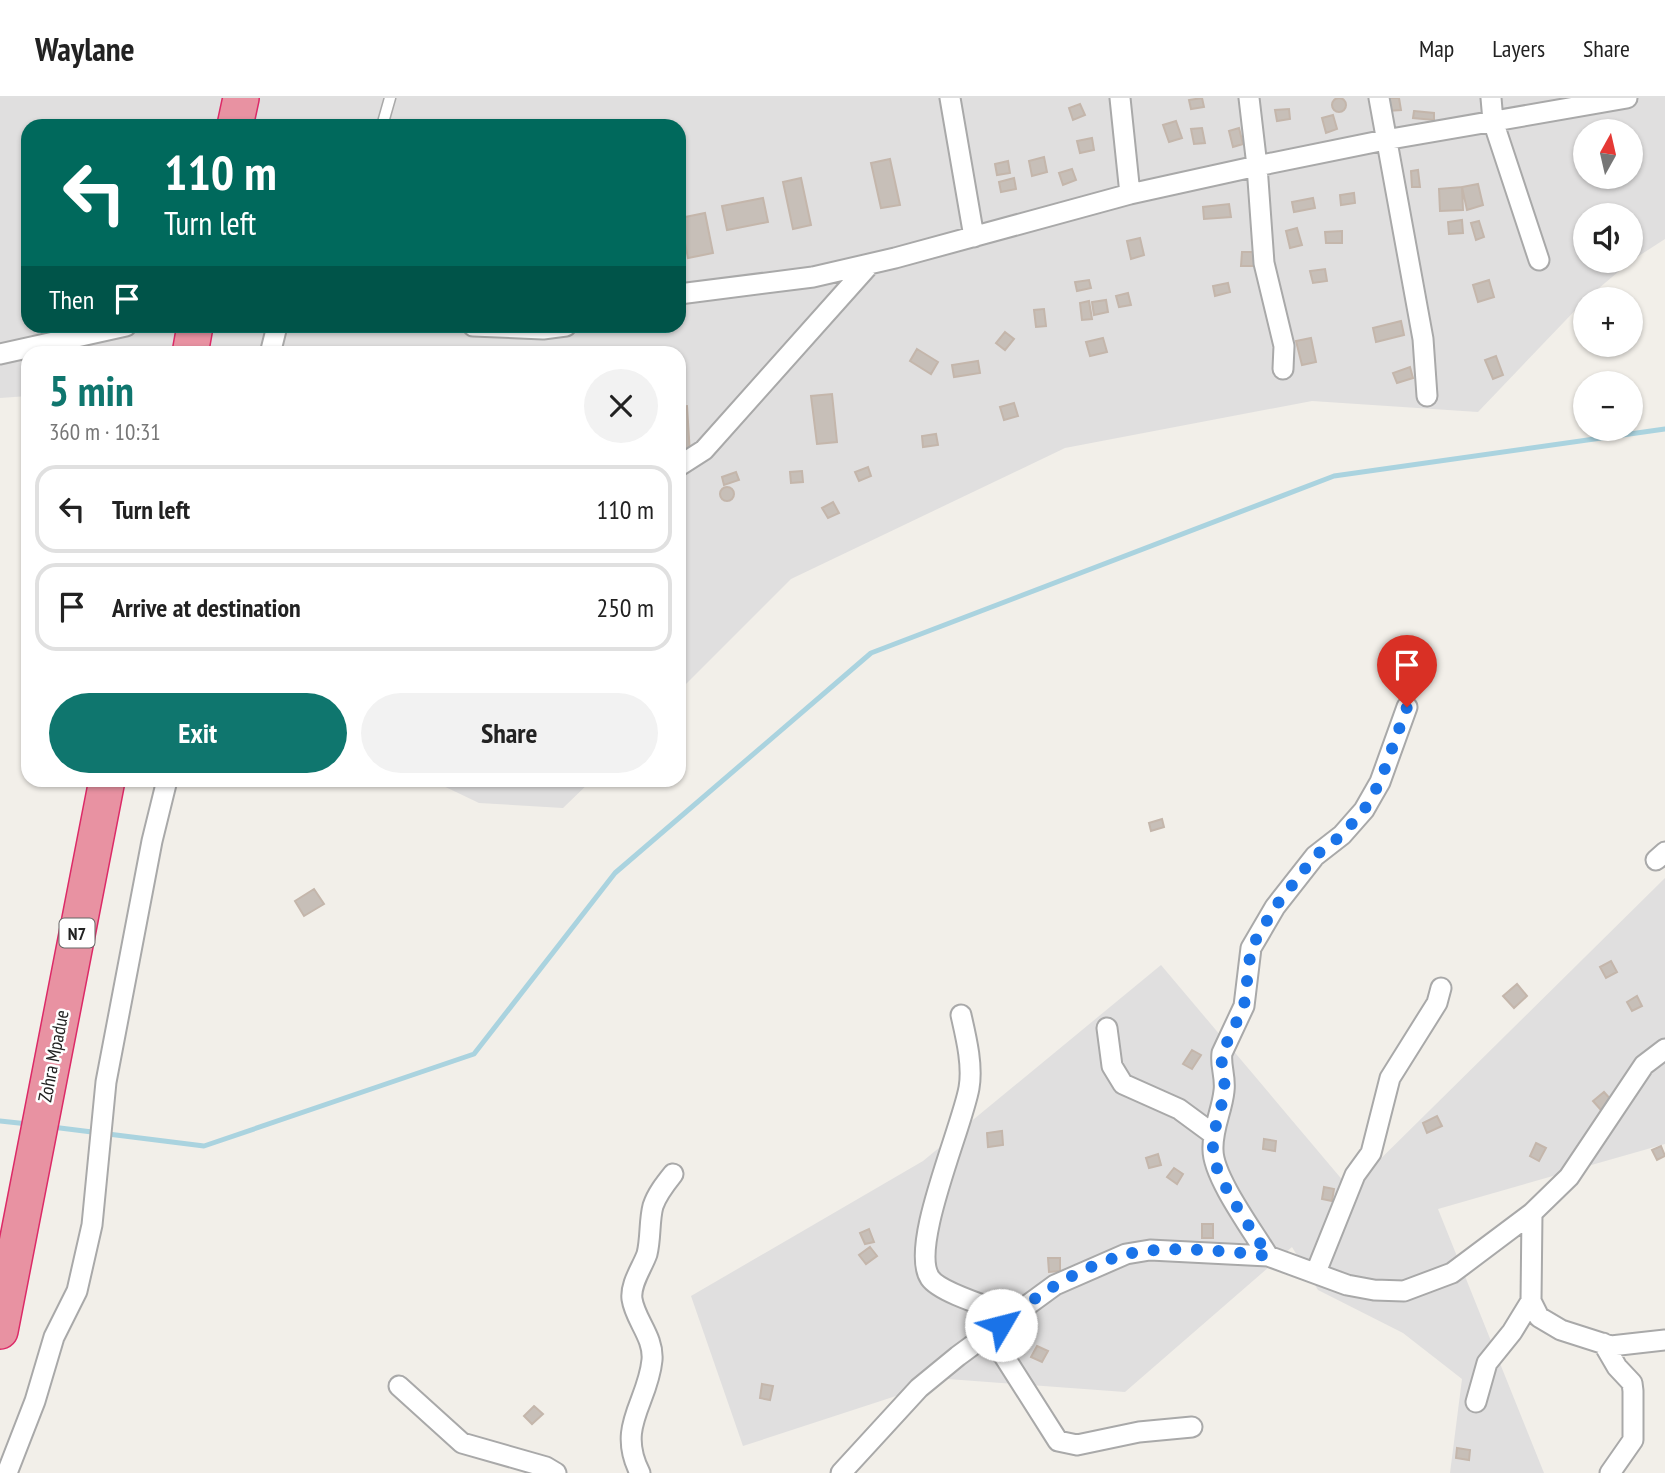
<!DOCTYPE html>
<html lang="en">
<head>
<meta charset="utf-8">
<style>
  body { margin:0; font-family:"PT Sans Narrow",sans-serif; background:#f2f2f2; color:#222; height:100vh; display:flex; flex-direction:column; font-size:26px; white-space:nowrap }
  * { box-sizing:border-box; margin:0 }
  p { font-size:23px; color:#767676 }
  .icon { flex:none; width:38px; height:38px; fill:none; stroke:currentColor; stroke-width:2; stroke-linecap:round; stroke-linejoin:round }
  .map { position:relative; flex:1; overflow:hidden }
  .details { position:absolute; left:21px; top:248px; width:665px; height:441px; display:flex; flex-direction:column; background:#fff; border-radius:21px; box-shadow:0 2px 5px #0004 }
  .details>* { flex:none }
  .guide { position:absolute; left:21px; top:21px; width:665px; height:214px; border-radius:21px; box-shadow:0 2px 5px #0004; background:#00695c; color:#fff; overflow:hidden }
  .needle { width:46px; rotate:8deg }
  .buttons { position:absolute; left:1573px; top:21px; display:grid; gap:14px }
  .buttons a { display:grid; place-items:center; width:70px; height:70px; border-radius:50%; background:#fff; box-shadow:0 2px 5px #0004; font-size:35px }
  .pin { position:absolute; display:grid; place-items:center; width:60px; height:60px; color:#fff; margin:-72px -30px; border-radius:50% 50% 50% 0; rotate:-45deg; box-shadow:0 0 7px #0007 }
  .pin .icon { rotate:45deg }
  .me { position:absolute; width:77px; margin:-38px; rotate:53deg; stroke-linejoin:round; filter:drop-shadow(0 0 5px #0008) }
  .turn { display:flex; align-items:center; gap:24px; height:147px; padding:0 28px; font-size:32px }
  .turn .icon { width:91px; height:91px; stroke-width:2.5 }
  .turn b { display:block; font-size:49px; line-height:60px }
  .then { display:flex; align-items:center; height:66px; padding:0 28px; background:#0003; gap:14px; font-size:26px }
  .round { display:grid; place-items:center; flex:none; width:74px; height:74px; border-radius:37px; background:#f2f2f2 }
  .overview { display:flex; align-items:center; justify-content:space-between; height:119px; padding:0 28px }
  h1 { font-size:42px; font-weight:800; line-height:52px; color:#0f766e }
  .cta { display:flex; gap:14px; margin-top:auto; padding:14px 28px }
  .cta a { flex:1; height:80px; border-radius:42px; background:#0f766e; color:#fff; font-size:28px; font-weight:800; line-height:80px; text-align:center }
  .cta a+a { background:#f2f2f2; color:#222 }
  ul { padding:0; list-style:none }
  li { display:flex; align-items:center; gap:21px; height:88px; margin:0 14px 10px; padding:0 14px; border:4px solid #e0e0e0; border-radius:21px }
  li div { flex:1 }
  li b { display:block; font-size:26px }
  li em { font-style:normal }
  header { display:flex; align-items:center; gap:42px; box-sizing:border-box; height:98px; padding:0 35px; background:#fff; border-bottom:2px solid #e0e0e0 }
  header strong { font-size:33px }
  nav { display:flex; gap:38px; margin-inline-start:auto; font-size:24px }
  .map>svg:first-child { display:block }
  .residential { fill:#e0dfdf; fill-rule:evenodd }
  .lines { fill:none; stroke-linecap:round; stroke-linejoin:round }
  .stream { stroke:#aad3df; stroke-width:5 }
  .building { fill:#c7bfb8; stroke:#c4b6ab; stroke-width:2 }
  .lane-casing { stroke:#a9a9a9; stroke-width:13 }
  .street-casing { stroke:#a9a9a9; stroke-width:23 }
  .highway-casing { stroke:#dc2a67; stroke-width:38 }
  .lane { stroke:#fff; stroke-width:10 }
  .street { stroke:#fff; stroke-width:19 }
  .highway { stroke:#e892a2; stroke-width:35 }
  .route { stroke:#1a73e8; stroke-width:12; stroke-dasharray:0 21.6 }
  .labels { text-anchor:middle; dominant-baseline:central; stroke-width:5; stroke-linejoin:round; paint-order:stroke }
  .shield { fill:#fff; stroke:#646464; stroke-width:2 }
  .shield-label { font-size:18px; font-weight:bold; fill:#222 }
  .street-label { font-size:19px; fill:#222; stroke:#fff }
</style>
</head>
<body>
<header>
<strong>Waylane</strong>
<nav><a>Map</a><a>Layers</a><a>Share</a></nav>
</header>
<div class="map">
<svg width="1665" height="1375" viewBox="0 0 1665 1375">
  <rect width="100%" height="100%" fill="#f2efe9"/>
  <path class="residential" d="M0,0H1665V141L1631,163V117H1586V163H1631L1586,201L1478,314L1312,303L1065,350L791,481L679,593V256H28V298L0,300ZM28,28H679V228H28ZM1586,33H1631V79H1586Z
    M433,683H591L563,710L479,705Z
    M1665,780V1046L1438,1111L1544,1375H1450L1462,1281L1403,1235L1318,1192L1292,1149L1125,1294L948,1281L743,1348L691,1198L923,1063L1161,867L1350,1091Z"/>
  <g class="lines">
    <path class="stream" d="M0,1023L28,1026
      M52,1029L204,1048L474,956L615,775L871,555L1334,378L1665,331"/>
  </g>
  <path class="building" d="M1332 7a7 7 0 1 1 14 0a7 7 0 1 1-14 0Z
    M1202,0L1204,9L1191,11L1189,2Z
    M1386,0H1399L1401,12L1387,13Z
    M1080,6L1085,17L1073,22L1069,10Z
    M1289,11L1290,21L1277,23L1275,12Z
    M1414,13L1434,15V22L1413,20Z
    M1333,17L1337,31L1326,35L1322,20Z
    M1176,23L1182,40L1169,44L1163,27Z
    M1202,30L1205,45L1194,46L1191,31Z
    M1239,30L1243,46L1233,49L1229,33Z
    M1092,40L1094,52L1080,55L1077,43Z
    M1044,59L1047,74L1032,78L1029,63Z
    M890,61L900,107L881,110L871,65Z
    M1008,63L1010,75L997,77L995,66Z
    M1072,71L1076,82L1063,87L1059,75Z
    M1418,72L1420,89H1412L1411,73Z
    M801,80L811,127L793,131L783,84Z
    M1014,80L1016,91L1001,94L999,84Z
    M1478,86L1483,107L1467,112L1462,89Z
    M1462,89L1463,112L1440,113L1439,91Z
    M1354,95L1355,105L1341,107L1340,97Z
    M763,100L768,124L727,132L722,108Z
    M1313,100L1315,110L1294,114L1292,104Z
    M1229,106L1231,119L1204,121L1203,109Z
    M705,115L713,155L688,160L680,120Z
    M1462,122L1463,135L1449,136L1448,124Z
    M1479,123L1484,139L1476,142L1471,125Z
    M1297,130L1302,147L1290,150L1286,133Z
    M1342,133V145H1326L1325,134Z
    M1140,140L1144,157L1131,161L1127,143Z
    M1242,154H1256V168H1241Z
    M1325,171L1327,183L1313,185L1310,173Z
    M1089,182L1091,190L1077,193L1075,184Z
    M1489,182L1494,199L1478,204L1473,187Z
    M1228,185L1230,194L1215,198L1213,188Z
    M1128,195L1131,207L1119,209L1116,198Z
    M1106,202L1108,214L1094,217L1092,204Z
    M1089,203L1092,221L1082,222L1080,205Z
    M1044,211L1046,228L1036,229L1034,212Z
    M1401,223L1404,237L1376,244L1373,230Z
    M1005,234L1014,241L1005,252L996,245Z
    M1103,240L1107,254L1090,258L1086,244Z
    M1311,240L1316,264L1302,267L1296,243Z
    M917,251L938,264L931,276L910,263Z
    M1496,258L1503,277L1493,281L1485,262Z
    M978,263L980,275L954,279L952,267Z
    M1410,269L1413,280L1397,285L1393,275Z
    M832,296L837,344L817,346L811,298Z
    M1014,305L1018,318L1004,322L1000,309Z
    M687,308L690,356L679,357V309Z
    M936,336L938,347L923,349L922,338Z
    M868,369L871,378L859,383L855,374Z
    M802,373L803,384L791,385L790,374Z
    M736,374L739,382L724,387L722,379Z
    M720 396a7 7 0 1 1 14 0a7 7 0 1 1-14 0Z
    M833,404L839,415L828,420L822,410Z
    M1162,721L1164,729L1151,733L1149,725Z
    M314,791L324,806L304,818L295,803Z
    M1611,863L1617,874L1606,880L1600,869Z
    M1517,886L1527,898L1514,910L1503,898Z
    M1637,898L1642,908L1632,913L1627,904Z
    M1192,952L1201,957L1192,971L1183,966Z
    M1604,994L1612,1003L1601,1012L1593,1003Z
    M1437,1018L1442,1028L1427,1035L1423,1025Z
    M1002,1033L1003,1047L988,1049L987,1035Z
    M1264,1041L1276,1043L1275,1053L1263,1051Z
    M1536,1045L1546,1050L1539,1063L1530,1058Z
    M1661,1048L1665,1058L1657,1062L1652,1052Z
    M1158,1056L1161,1067L1149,1070L1146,1060Z
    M1174,1070L1183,1076L1177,1086L1167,1079Z
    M1324,1089L1334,1091L1332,1103L1322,1101Z
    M1202,1126H1213V1140H1202Z
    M869,1131L874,1144L865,1146L860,1135Z
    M870,1149L877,1158L866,1166L859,1157Z
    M1048,1160H1060V1173L1049,1174Z
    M1037,1248L1048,1253L1042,1264L1031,1259Z
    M762,1286L773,1288L770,1302L760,1300Z
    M534,1308L543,1316L532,1326L524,1318Z
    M1457,1350L1470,1352L1469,1362L1456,1360Z"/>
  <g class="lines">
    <g class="lane-casing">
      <path id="lane" d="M382,28L390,0"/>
    </g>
    <g class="street-casing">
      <path id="street" d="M950,0L974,139
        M1120,0L1130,96
        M1249,0L1257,68L1264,165L1284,248L1283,271
        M1379,0L1423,241L1427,298
        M1491,0L1493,23L1539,162
        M679,196L813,179L895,160L1130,96L1257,68L1385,42L1627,0
        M473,228L543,231L566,228
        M0,256L126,228
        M270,256L277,228
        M679,368L704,352L870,166
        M1656,762L1665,754
        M961,917C966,939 973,967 969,990C962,1030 909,1149 930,1180C940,1195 993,1210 1011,1217
        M1107,930L1112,968L1123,986L1179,1011L1213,1036
        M1532,1115L1531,1203L1539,1219L1561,1232L1611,1248L1665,1242
        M1268,1158C1253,1133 1213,1079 1213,1052C1212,1031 1222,1013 1224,993C1226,979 1220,968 1222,955L1244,908L1251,850L1275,809L1315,758L1342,737L1364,712L1380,684L1407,609
        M1316,1174L1355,1077L1371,1055L1390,980L1437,905L1441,890
        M990,1236L1058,1343L1077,1347L1139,1334L1192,1329
        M1603,1245L1617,1269L1632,1285L1633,1293V1342L1610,1375
        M399,1288L462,1345L546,1369L556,1375
        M1476,1304L1487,1265L1512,1234L1531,1203
        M7,1375L35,1303L54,1239L77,1193L92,1127L106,984L152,743L167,682
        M640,1375C616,1328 648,1305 652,1262C654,1239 635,1222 632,1201C630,1186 642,1170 647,1156C651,1140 649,1123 653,1108C657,1096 665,1086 673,1076
        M841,1375L919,1290L958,1258L1055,1187L1126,1156L1150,1152L1268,1158L1347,1187L1374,1192L1404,1193L1452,1175L1532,1115L1569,1079L1644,967L1665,951"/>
    </g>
    <g class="highway-casing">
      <path id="highway" d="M235,28L241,0
        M190,256L195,228
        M0,1233L107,682"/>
    </g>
    <use href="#lane" class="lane"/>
    <use href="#street" class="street"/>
    <use href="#highway" class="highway"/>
  </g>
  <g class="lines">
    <path class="route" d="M1001,1227C1037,1196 1081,1168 1128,1156C1164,1147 1230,1153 1268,1158C1253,1132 1213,1079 1213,1052C1212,1031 1222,1013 1224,993C1226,979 1220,968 1222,955L1244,908L1251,850L1275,809L1315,758L1342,737L1364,712L1380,684L1407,609"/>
  </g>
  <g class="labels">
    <rect class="shield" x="59.5" y="820.5" width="35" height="29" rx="5"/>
    <g class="shield-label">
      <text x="77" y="835">N7</text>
    </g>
    <g class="street-label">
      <text transform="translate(53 958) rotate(-79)">Zohra Mpadue</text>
    </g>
  </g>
</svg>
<div class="buttons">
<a><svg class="needle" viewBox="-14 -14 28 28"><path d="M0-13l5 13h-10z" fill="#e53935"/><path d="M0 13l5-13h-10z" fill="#767676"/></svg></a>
<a><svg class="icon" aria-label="sound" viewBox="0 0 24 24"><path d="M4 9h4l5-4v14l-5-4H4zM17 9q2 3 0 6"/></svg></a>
<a>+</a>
<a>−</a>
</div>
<div class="pin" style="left:1407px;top:609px;background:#d93025"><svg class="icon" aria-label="arrive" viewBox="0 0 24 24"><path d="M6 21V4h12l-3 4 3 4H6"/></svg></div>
<svg class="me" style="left:1001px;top:1227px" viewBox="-20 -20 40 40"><circle r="19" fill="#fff"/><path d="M0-13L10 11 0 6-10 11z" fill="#1a73e8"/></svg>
<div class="guide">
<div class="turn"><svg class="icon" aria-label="left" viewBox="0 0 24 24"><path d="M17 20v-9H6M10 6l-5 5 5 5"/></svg><div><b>110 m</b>Turn left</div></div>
<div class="then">Then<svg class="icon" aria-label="arrive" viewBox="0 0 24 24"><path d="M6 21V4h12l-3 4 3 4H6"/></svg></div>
</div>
<section class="details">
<div class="overview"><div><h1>5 min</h1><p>360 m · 10:31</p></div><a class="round"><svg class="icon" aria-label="close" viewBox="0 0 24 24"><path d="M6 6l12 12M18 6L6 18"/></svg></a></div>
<ul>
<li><svg class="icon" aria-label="left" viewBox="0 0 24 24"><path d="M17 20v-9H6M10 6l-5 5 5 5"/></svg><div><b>Turn left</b></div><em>110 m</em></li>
<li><svg class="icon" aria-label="arrive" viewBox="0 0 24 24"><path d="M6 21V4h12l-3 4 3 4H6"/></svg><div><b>Arrive at destination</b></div><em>250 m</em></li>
</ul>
<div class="cta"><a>Exit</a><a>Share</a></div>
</section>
</div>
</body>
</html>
